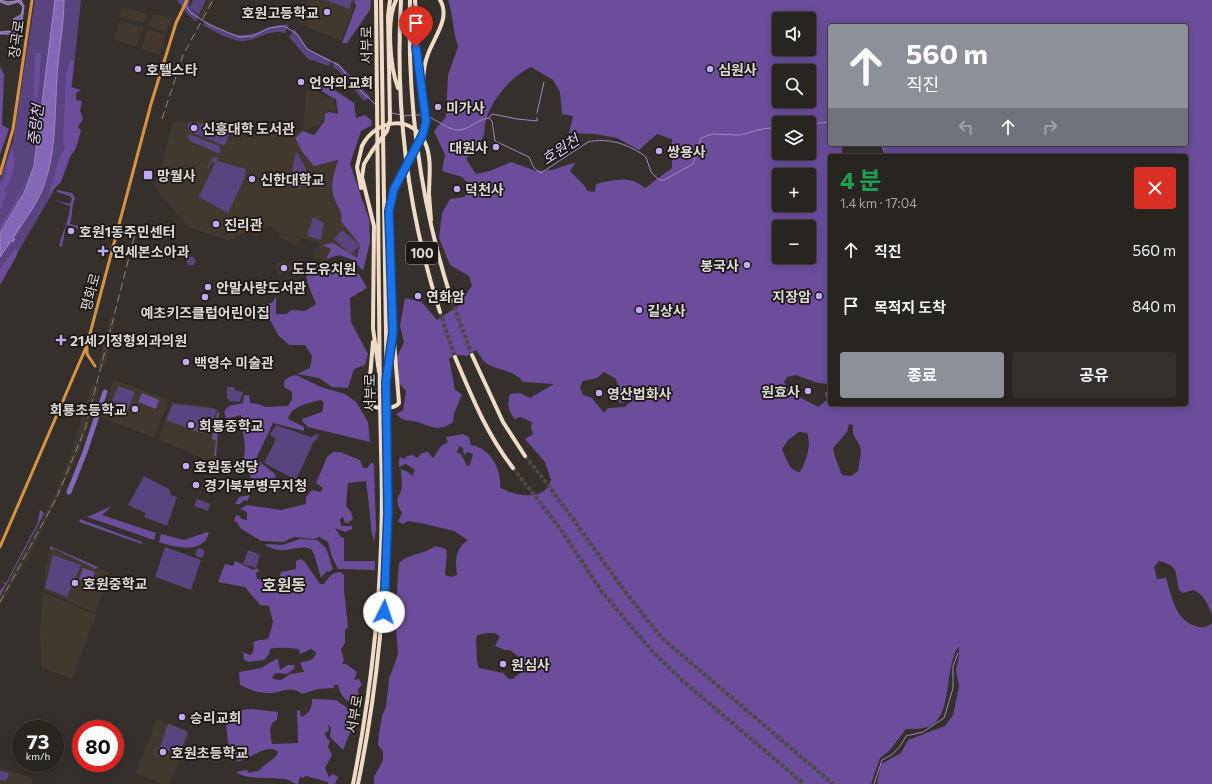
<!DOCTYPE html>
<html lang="ko">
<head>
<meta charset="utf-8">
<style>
  body { margin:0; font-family:Commissioner,"Noto Sans KR",sans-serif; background:#34302d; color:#f1f3f6; height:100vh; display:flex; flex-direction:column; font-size:15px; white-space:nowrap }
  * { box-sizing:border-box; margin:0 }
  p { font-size:13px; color:#a5a4a5 }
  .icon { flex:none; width:22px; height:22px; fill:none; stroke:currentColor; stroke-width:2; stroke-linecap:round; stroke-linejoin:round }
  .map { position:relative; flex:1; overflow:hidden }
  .side { position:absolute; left:828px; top:154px; width:360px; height:252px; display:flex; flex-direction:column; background:#282420; border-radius:4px; box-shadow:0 2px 10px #0003,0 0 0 1px #44413e }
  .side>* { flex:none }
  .guide { position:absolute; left:828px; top:24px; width:360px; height:122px; border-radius:4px; box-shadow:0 2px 10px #0003,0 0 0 1px #44413e; background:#8c9099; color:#fff; overflow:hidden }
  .fabs { position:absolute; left:772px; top:12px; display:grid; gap:8px }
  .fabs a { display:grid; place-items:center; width:44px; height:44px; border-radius:4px; background:#282420; box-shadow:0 2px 10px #0003,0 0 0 1px #44413e; font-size:20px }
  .speed { position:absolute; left:12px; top:720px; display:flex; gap:8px; font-size:20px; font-weight:700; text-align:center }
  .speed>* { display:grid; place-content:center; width:52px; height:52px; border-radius:50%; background:#282420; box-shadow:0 2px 10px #0003,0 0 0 1px #44413e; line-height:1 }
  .speed small { font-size:10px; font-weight:400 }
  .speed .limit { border:6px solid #d22; background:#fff; color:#111 }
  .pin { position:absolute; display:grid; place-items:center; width:34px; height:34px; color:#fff; margin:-41px -17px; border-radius:50% 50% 50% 0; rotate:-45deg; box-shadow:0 0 4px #0007 }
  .pin .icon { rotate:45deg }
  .me { position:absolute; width:44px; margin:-22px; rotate:4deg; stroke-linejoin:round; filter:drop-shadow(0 0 3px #0008) }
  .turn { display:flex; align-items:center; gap:14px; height:84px; padding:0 12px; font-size:18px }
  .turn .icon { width:52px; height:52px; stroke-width:2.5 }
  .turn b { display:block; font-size:28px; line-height:34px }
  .lanes { display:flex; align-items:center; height:38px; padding:0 12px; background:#0003; justify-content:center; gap:20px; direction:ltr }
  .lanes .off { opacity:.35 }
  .round { display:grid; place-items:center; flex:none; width:42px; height:42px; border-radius:4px; background:#34302d }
  .headline { display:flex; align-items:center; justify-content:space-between; height:68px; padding:0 12px }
  h1 { font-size:24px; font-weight:700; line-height:30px; color:#1e9e55 }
  .button { display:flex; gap:8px; margin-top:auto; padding:8px 12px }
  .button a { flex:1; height:46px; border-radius:4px; background:#8c9099; color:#fff; font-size:16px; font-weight:700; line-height:46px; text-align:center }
  .button a+a { background:#34302d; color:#f1f3f6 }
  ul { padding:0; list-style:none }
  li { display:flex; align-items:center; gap:12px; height:56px; padding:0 12px }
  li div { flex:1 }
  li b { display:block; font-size:15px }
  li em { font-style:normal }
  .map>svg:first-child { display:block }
  .built { fill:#42382e }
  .green { fill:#5a447f }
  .forest { fill:#6b4d9b; fill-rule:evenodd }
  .water { fill:#8467b7; stroke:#9e89c0 }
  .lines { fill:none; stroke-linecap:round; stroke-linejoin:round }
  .stream { stroke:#9e89c0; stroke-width:1 }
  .river { stroke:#8467b7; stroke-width:5 }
  .highway-tunnel { stroke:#4e4944; stroke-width:4; stroke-dasharray:4 2; stroke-linecap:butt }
  .secondary { stroke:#d79246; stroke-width:3 }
  .highway { stroke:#f0dbc6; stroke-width:4 }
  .rail { stroke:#8a8581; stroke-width:1; stroke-dasharray:8 4; stroke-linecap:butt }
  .highway-bridge { stroke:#f0dbc6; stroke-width:4 }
  .route-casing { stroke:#114b97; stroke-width:10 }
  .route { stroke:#1a73e8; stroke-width:7 }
  .poi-dot { fill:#c1a8f3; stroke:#1b1816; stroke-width:1.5 }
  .labels { text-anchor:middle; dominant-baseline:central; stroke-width:3.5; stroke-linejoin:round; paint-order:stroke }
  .shield { fill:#1b1816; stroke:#a29e9c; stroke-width:1 }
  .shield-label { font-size:13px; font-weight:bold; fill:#dcd8d5 }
  .poi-label { font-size:14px; font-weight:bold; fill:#dcd8d5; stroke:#1b1816; text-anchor:start }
  .street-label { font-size:14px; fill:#dcd8d5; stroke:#1b1816 }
  .water-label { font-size:15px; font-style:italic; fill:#ddcffb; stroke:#1b1816 }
  .quarter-label { font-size:16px; font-weight:bold; fill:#dcd6cf; stroke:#1b1816 }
</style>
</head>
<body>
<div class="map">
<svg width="1212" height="784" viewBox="0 0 1212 784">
  <rect width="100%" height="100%" fill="#35302b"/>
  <path class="built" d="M209,0H214L203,18L200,15Z
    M308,0H356L341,41L298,23Z
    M122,7L148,14L144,23L119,17Z
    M153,14L173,18L166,32L149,26Z
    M120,21L143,27L136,47L114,39Z
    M148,29L166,35L160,55L141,49Z
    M311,87L328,98L334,99L336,111H327L321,124L307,130L298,140L312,163L333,160L342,169L371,222L369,235L356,260L338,253L324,262L312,256L319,243L301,238L297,246L280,237L278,232L272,227L251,230L230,241L188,227L155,188L173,122L204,120L220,123L236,128L247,138L252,133L291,135L303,128L306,90Z
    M283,261L292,266L293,271L278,275L275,264Z
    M110,317L116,318L105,367L98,365Z
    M114,380L169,400L154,438L101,417Z
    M92,384L100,387L79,453L33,549L0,606V596L12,572L55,494L71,454Z
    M172,402L211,406L220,412L217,460L213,463L158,439Z
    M50,546L109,573V576L95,613L44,590L45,571Z
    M43,592L96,615L72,679L41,667L40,626Z
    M157,719L187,730L189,735L170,784H162L136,773Z
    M0,768L33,778L31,784H0Z"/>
  <path class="green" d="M35,0H81L64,161L53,192L0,283V180L13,140Z
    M177,0H190L189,6L199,16L196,21L187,14Z
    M193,0H206L199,15L190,7Z
    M326,0H352L349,9Z
    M205,21C215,26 229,35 240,35C258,36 269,23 289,25L285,33C268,28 256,42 240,41C227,39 214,31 203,25Z
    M294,29L308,49L331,60L329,66L308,59L289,37Z
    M334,61C342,64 361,89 371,97L364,101C354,91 344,73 333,67Z
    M188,123L210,124L230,129L226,144L223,145L190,132L188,128Z
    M189,134L220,146V154L190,141L187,137Z
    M296,152C302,161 311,173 305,184L298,189L296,188L297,179L292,170Z
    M213,157L218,158L217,161L246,169L245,177L228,213L199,197L215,163L212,161L208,169L207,168Z
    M313,217L324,223L321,240L307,236Z
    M342,230L360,245L351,255L334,239Z
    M186.5 261a4.5 4.5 0 1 1 9 0a4.5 4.5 0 1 1-9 0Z
    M118,386L135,392L127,412L110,406Z
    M227,387H234L236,391L243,392L240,402L229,401L227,398Z
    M173,404L210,408L208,414L211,408L217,410L213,419L207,416L201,433L166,420Z
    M276,425L311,437L316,434L319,435L316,441H314L296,480L264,463L276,439L270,435Z
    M144,476L169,489L171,495L177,497L167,526L144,517L146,513L128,505Z
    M197,499L210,504L208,511L194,506Z
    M165,547L201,560L191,590L155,577Z
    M195.5 553a4.5 4.5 0 1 1 9 0a4.5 4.5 0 1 1-9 0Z
    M248,550L260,555L256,568L243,564Z
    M53,555L81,565L67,597L45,588Z
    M168,724L186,731L187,734L181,751L177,749L176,754L160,747Z
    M0,771L9,773L6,781L0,780Z"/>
  <path class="forest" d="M354,0H371L370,10L347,43H342L356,6Z
    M448,0H1212V614C1207,603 1204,594 1193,590L1183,593L1179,590C1174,572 1181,567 1159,561L1154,567L1157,579L1166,578C1172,596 1174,618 1195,626C1202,628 1206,628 1212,623V784H877L881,764L901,753L908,740L945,726L953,715L959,686L956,670L959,656V646C943,667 954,717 928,727C921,729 913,729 906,729L890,750L880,758L871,784H374V777L383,760V751L378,745L379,733L382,716L386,707L389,679L398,654L395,617L399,563C409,553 424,555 435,546L446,549C448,558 445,566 445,575L451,577L457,575C455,560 455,549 468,540L454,531L425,524L408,521L403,524L398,522L402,513C392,496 401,499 402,485C402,480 401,474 401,469L408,472L412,476L415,470L406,464L399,467V459L401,457L404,459L407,456L413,455L417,458L422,453L428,452L433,458L441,446L448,442L446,437L463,434L469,437L471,445C490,448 502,469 500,487C510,495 536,500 546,489C548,486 550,483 551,480L545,462L525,439L533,434L531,428L532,422L520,417L515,419C508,411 507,405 510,394L520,393L530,398L554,384L523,382C515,370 498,371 486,363C482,360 479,354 476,350L467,356L459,355L449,358L455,390L462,394L454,414L453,422C439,433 431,426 417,422C406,419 405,423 396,414L403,410L406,391L398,382L399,369L397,357L404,342L400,326L405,298L422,302L437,320L461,304L462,299L472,286L469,276L450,265L439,238L442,213L450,199L464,197L472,187L462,177L442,171L445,155L434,131L446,117L448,75L458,47C453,31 453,16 448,0ZM779,19H809V49H779ZM830,26H1186V144H881L887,156H1186V404H830V389L825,393L827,400L818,407C804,398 792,397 784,382L787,377L796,375L818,383L830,384V156H841L843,144H830ZM531,67L553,80L560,92L562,114L573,116L569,133L595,134L617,138L639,150L657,134L672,139V168L645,188C629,175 615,180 596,184L595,192L587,191L584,185L570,171L576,162L552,170L536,171L511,162L490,171L476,174L466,159C473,153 482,143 484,134C485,131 484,127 485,124C490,101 510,77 531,67ZM779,71H809V101H779ZM779,123H809V153H779ZM779,175H809V205H779ZM779,227H809V257H779ZM604,372L616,379L618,386L615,391L617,399L620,403L631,401L625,407L608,408L604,413L592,398L583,395L580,387L583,381L597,378ZM849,424L853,425V434L860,446L861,451L858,471L851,476L842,475L835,457L833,448L847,432ZM799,432L807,433C812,444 806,462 800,472C789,471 786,458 782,449L788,440ZM459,446L463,448L464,455L467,452L473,454L470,465L467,466L461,454L457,453ZM487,633H494L500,636L495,646L505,650H510L520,658L523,665L520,673L513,679H509L503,673L479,668L477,661L476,638L478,635Z
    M41,52L39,91L35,104C32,87 35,70 35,53Z
    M71,60L74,61L71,87L81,90L76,93V100L82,101L80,111L83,119L78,127L81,131L76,148L70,157L61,182L49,194L59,159L65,147L63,142L66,73Z
    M0,66L4,75L2,125L9,129L0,155Z
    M317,82L336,91L354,103L356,118L365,115L371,120L372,125L361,131L350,164L369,219L370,242L363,271L353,260L339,255L326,259L331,249L322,245L333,243L357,258L360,245L341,221C343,211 338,208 335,200C329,186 334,174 338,160L314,166L303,153L295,138L303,131L314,135L324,122L325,114L328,112L338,114L336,99C327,96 322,90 313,86Z
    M11,149C19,162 11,182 3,192L7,191L0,210V185L7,174L5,172Z
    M31,170L18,201L0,231V226L15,202Z
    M57,190L72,193L75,198C71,207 73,215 70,224L82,227L86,231L85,234L75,227L66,225L62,247L59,246C62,233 70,218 70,206L53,200L70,204L72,199L70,196L57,192Z
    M16,247L17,255L0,285V269Z
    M306,261L338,271L359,274L367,288L350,298L351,322L368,354L365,365L354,369L348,388L332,387L319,378L297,374L310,368L312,356L305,345H289L278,335L262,305L272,303L276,297V314H286L292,310L305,311L316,304C310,289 304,278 306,261Z
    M296,375L321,387L345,394L356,402L368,422L370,442L308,427L303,422L302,419L322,412L324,403L321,400C309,403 292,405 288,419L304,427V431L273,423L256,459L275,474L278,495L271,487L264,491L259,483L251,480L248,465L242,462C249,446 241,433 241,415L226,419L224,411L229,406L243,403L244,395H249L250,403L258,404L266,407L288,406L292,399V392L284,387V381L289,377Z
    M142,393L159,400L156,409L138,402Z
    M219,412L216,456H214L216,440L212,439L217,413Z
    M333,452H340L360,460L363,468H367L371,463H373L374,465L376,529L374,543C374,538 371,533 371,528C370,513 368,497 366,481L348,483L346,506L351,512L353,519L348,523H345L343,517L340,519L341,526H352V529L345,532L335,528L341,537L344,538V561H375V570L338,569L332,557L328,542L319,537L314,539L294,537L283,542L261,541L240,528L237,522L234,521L236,515L240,516L241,519L247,520V512L240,509L247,505L281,510L306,504V497L312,490L320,492L323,488L316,483L327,457Z
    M250,495L247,501L244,500L240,504H235L239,497Z
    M112,506L102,515L156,533L154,540L87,517Z
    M40,510L44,513L41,519L0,596V591L5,584L1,581L6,583L38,522Z
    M80,519L142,542V544L79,522Z
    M207,532L209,533C203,555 174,547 159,542L161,534L184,540Z
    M300,539L317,540L326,548L333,569L329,572L327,571L321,578L314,554L311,549C294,543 285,558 264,544L282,545Z
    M50,546L98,567L96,569L53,548V550L50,549Z
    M301,559L305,562L320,584H324C329,577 331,572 341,572L344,575V590L348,627L345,630V643L341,649L344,660L342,664H346L357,672L354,680L359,679L362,685L358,689L359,705C347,703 340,696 338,685H334V688L318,689L302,694C290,684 281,694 267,693C257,693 249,689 240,685L239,672L261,668L276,659H278L280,670L288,665H294L295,668L287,674L276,673L272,677L273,679L281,680L290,674L304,672L300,662C307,662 315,660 316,652L311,649L300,654L299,649C288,648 280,647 270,649L269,654L264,660L249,662L244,660L243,652L250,655L252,654L254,647L253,643C257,638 265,642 269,637L273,622L269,606L260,605L245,587L218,582L225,564L233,566L235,561C241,563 247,567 253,570L257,568L259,571L256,573L257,579L275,581L279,579L281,572L296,569V561Z
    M83,568L95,572L91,584L79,579Z
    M312,699L336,700L352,711L354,723L343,750L330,737L331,728L328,724L329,730L325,733L327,739L330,740L328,747L332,755L325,768L329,777L333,774L338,777L335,784H328V782L306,776L303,778L300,777L298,784C292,784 290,779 284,779C272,777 245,780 236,772L247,770L249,773L260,770C265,762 275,761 278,752C266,742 250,761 237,761L233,753L232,761H230L226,724L227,718L232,711L251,709L278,712L277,720C267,723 271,736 272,744L298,743L297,710L300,711L301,717C310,714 312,707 312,699Z"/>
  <path class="water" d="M0,0L8,2L21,0L24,6L21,30L15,34H0V32L18,30L19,27H13V19L21,15L23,7L18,2L8,5L0,2Z
    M55,0H64C64,22 60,42 58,64C54,106 58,148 43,188C36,206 23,222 13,238L15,239L13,242L11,241L0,257V233L24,193L34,166Z"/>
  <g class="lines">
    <path class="stream" d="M186,6L191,13L210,25L239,37L253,36L269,28L284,26L297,34L307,49L340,66L353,84L375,104
      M392,113L401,115
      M537,113L544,82
      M416,115H423
      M404,116L413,115
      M426,116C437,119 446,129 457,130C468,131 477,119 489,118L492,121L495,141L529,157L534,168L541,173L588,142C608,137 631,145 646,157L651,172L659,180H664L693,164L701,138L712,134L740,135L762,129L779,127
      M489,118L492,114L517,119L537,121V118
      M809,124L830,122
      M881,144L886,156
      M874,784L882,760C895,754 899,749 906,736L923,732L944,718L953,688V666L958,653"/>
    <path class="river" d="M69,492L85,452L105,392"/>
    <path class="highway-tunnel" d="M452,301L472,355
      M440,312L455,357
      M525,456C574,515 613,581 663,639L833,784
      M513,468L559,527L602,592L653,652L683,681L804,784"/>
    <path class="secondary" d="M0,174L13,129L32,0
      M87,348V354L95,366
      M0,547L87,345L151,104L176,23L187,0"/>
    <path class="highway" d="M376,0L380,401
      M381,0L387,401
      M396,0C386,20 390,67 398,88
      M401,0C395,107 407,211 440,312
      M410,0C407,103 420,203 452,301
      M415,0C417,20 416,40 417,59C420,85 429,108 423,134
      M389,67L388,16L390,0
      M423,85C423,74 424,64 428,54C434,37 451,18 440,0
      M372,151L364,164L362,177L374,226L373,328L379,372
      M361,188L357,167L362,146
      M429,194L431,220
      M373,342L368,400L370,405C377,409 394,410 399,403L394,342
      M472,355L503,422L525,456
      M455,357C472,397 486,433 513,468
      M388,367C392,341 393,315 392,288C390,251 381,209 400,176
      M353,784C375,673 385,564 381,451
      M358,784C381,672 389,565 387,451"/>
    <path class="rail" d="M162,119L183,55L213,0
      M0,602L57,497L85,429L135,234"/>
    <path class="highway-bridge" d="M362,146C376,118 414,114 426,145C432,160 429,179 429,194
      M372,151L387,131L390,120L389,67
      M400,176L423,134
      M380,401L381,451
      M387,401V451"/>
  </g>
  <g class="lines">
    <g class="route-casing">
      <path id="route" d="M384,612L388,513L386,382L393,332L389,211L394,189L423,134L426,121L416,47"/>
    </g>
    <use href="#route" class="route"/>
  </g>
  <g class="poi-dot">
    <circle cx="327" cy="12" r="4"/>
    <circle cx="138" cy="69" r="4"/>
    <circle cx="710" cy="69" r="4"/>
    <circle cx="301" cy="82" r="4"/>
    <circle cx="438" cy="107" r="4"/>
    <circle cx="194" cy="128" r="4"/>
    <circle cx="496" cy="147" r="4"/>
    <circle cx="659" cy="151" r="4"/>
    <rect x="143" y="170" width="10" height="10" rx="2"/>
    <circle cx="252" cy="179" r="4"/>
    <circle cx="457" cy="189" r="4"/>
    <circle cx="216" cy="224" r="4"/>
    <circle cx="71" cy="231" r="4"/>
    <path d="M101 245h4v4h4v4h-4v4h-4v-4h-4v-4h4z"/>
    <circle cx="747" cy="265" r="4"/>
    <circle cx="284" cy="268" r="4"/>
    <circle cx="208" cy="287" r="4"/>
    <circle cx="418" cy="296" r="4"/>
    <circle cx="819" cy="296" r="4"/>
    <circle cx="205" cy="297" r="4"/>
    <circle cx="639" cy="310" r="4"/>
    <path d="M59 334h4v4h4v4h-4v4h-4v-4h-4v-4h4z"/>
    <circle cx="186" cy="362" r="4"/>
    <circle cx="808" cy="391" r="4"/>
    <circle cx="599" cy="393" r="4"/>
    <circle cx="135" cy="409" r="4"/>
    <circle cx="191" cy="425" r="4"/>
    <circle cx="186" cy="466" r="4"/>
    <circle cx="196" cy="485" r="4"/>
    <circle cx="75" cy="583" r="4"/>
    <circle cx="503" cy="664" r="4"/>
    <circle cx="182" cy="717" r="4"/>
    <circle cx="163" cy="752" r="4"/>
  </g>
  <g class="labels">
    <rect class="shield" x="406" y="242" width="32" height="22" rx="3"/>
    <g class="shield-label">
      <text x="422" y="253">100</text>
    </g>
    <g class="poi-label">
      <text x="319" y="12" text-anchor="end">호원고등학교</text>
      <text x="146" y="69">호텔스타</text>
      <text x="718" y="69">심원사</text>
      <text x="309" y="82">언약의교회</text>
      <text x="446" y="107">미가사</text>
      <text x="202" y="128">신흥대학 도서관</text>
      <text x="488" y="147" text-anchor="end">대원사</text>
      <text x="667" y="151">쌍용사</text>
      <text x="157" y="175">망월사</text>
      <text x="260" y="179">신한대학교</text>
      <text x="465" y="189">덕천사</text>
      <text x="224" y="224">진리관</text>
      <text x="79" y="231">호원1동주민센터</text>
      <text x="112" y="251">연세본소아과</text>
      <text x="739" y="265" text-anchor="end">봉국사</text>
      <text x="292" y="268">도도유치원</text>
      <text x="216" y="287">안말사랑도서관</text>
      <text x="426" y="296">연화암</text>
      <text x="811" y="296" text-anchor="end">지장암</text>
      <text x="647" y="310">길상사</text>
      <text x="205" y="312" text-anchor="middle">예초키즈클럽어린이집</text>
      <text x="70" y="340">21세기정형외과의원</text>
      <text x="194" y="362">백영수 미술관</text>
      <text x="800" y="391" text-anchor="end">원효사</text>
      <text x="607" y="393">영산법화사</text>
      <text x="127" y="409" text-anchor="end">회룡초등학교</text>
      <text x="199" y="425">회룡중학교</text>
      <text x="194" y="466">호원동성당</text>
      <text x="204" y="485">경기북부병무지청</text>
      <text x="83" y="583">호원중학교</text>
      <text x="511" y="664">원심사</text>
      <text x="190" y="717">승리교회</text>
      <text x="171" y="752">호원초등학교</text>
    </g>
    <g class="street-label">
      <text transform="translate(16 39) rotate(-82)">장곡로</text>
      <text transform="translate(366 45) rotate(-91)">서부로</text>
      <text transform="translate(90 292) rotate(-75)">평화로</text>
      <text transform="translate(369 393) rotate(-90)">서부로</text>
      <text transform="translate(354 714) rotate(-80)">서부로</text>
    </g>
    <g class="water-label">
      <text transform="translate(35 125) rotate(-83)">중랑천</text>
      <text transform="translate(560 149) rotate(-33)">호원천</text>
    </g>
    <g class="quarter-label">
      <text x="284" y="584">호원동</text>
    </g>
  </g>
</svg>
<div class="fabs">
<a><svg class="icon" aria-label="sound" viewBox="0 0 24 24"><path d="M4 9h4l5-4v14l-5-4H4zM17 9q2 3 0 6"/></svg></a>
<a><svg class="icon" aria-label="search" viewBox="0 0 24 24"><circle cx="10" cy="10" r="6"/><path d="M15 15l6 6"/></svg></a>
<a><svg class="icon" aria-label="layers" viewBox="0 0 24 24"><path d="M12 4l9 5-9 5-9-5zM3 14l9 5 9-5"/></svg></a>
<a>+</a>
<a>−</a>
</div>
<div class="speed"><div>73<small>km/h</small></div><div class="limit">80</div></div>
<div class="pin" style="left:416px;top:47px;background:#d93025"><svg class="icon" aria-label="arrive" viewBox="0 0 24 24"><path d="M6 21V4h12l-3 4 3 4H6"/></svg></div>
<svg class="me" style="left:384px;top:612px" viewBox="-20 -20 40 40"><circle r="19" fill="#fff"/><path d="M0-13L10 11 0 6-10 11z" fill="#1a73e8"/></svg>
<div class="guide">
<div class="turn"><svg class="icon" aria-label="ahead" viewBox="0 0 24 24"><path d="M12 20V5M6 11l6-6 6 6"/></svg><div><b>560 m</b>직진</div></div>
<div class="lanes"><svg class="icon off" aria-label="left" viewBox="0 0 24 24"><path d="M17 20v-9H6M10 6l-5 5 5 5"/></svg><svg class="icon" aria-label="ahead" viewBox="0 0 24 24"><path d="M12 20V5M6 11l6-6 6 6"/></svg><svg class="icon off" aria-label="right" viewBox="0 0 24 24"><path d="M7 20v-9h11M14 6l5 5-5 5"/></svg></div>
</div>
<section class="side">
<div class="headline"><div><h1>4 분</h1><p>1.4 km · 17:04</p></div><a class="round" style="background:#d93025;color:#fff"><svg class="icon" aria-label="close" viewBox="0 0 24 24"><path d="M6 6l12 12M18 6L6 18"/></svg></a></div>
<ul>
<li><svg class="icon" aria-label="ahead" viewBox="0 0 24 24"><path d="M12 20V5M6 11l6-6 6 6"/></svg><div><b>직진</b></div><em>560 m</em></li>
<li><svg class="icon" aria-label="arrive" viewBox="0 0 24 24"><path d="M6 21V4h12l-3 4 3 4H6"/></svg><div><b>목적지 도착</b></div><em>840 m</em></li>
</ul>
<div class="button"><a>종료</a><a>공유</a></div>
</section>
</div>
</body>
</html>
